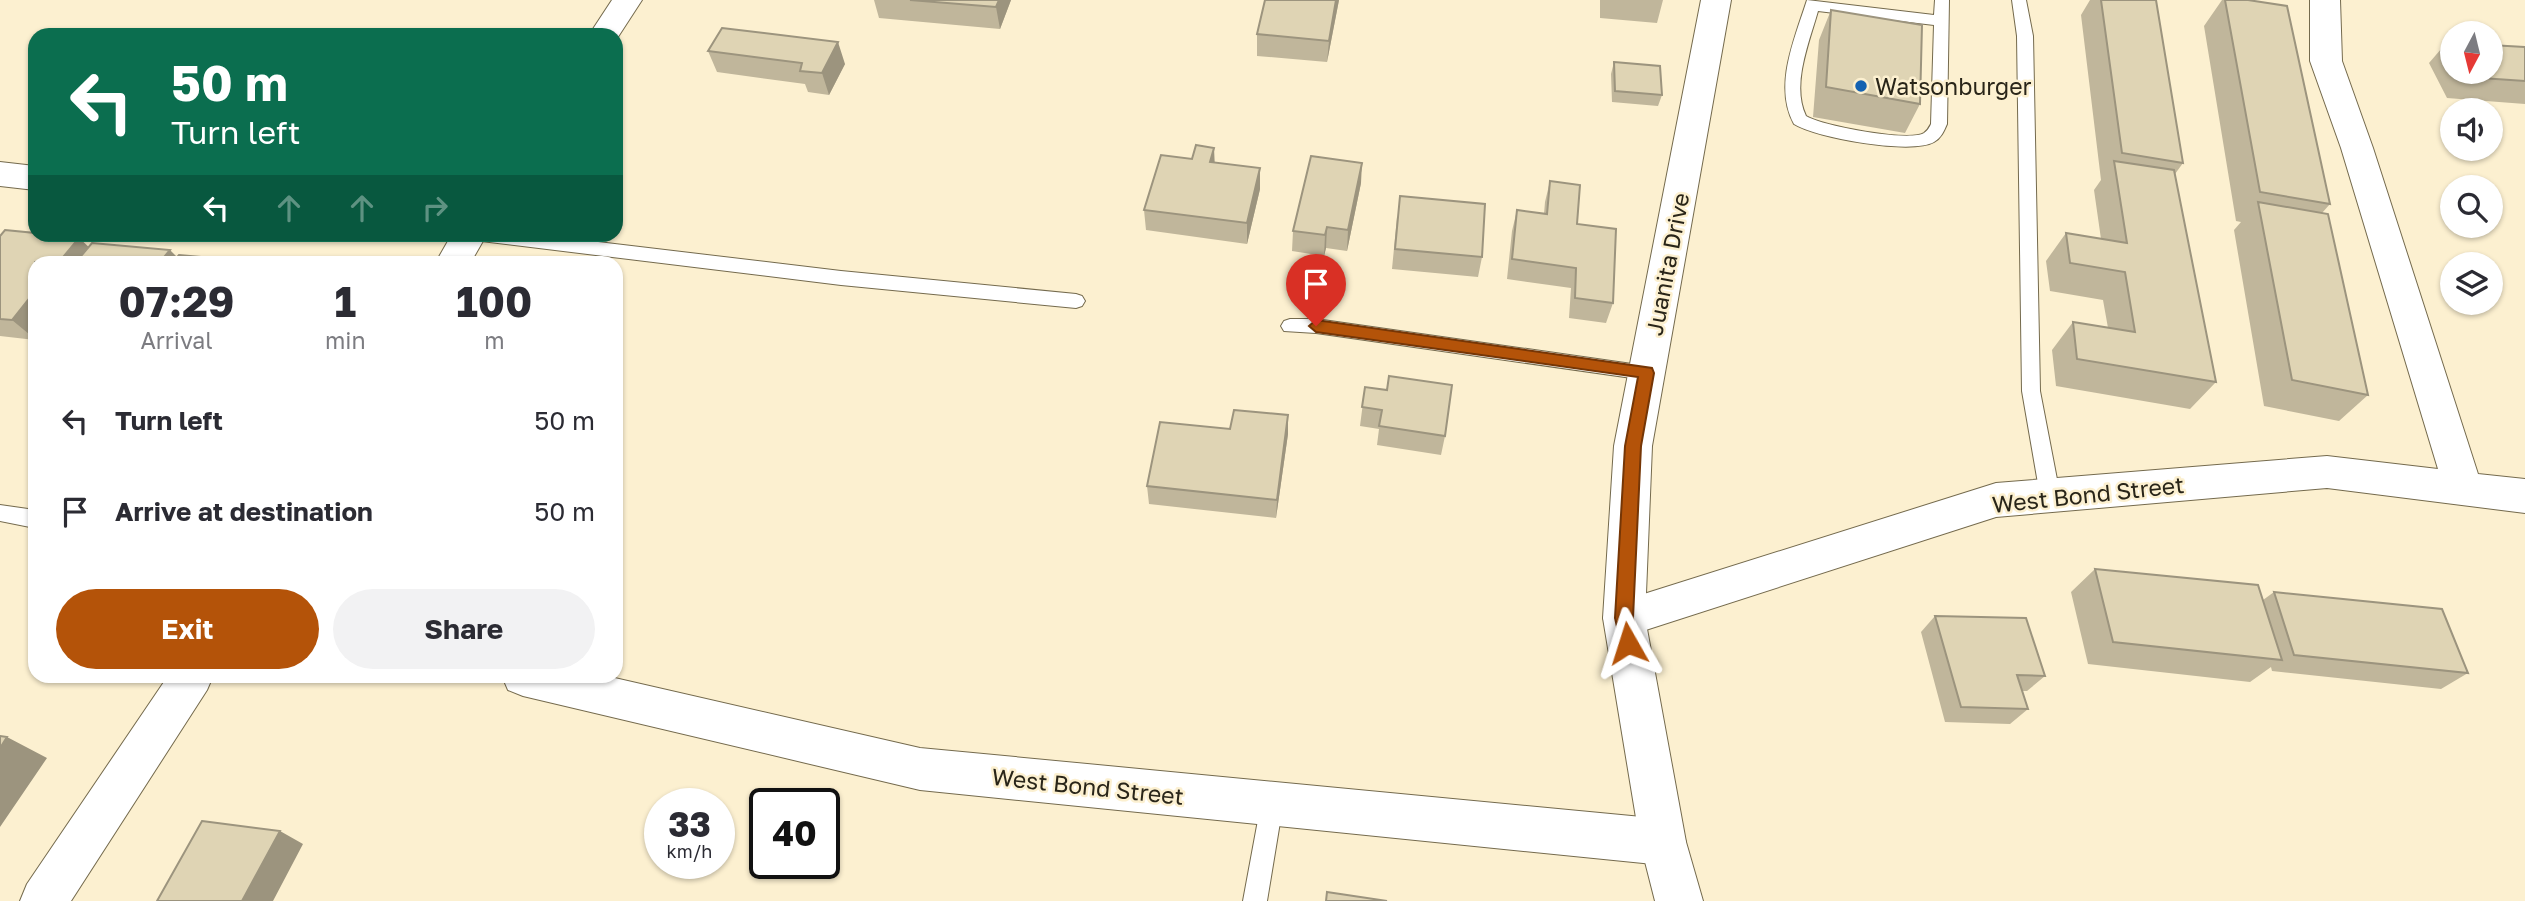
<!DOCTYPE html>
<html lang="en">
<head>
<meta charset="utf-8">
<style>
  body { margin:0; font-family:"Golos Text",sans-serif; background:#f2f2f3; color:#2b2b33; height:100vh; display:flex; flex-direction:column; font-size:26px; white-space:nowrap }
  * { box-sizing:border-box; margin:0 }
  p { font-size:23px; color:#7c7c81 }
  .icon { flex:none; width:38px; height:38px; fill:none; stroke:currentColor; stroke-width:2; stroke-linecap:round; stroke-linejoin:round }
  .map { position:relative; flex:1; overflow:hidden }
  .drawer { position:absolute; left:28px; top:256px; width:595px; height:427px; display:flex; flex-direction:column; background:#fff; border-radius:21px; box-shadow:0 2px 5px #0004 }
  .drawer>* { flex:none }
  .guide { position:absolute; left:28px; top:28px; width:595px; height:214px; border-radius:21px; box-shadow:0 2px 5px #0004; background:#0b6e4f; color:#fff; overflow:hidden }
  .needle { width:46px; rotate:187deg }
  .buttons { position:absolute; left:2440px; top:21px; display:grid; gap:14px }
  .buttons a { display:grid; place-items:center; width:63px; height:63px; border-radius:50%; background:#fff; box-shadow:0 2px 5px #0004; font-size:35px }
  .speed { position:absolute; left:644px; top:788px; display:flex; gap:14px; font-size:35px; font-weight:700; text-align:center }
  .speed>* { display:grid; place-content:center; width:91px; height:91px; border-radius:50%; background:#fff; box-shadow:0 2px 5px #0004; line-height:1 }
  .speed small { font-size:18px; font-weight:400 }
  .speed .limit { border:4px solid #111; border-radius:10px; background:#fff; color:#111 }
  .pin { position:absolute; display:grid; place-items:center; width:60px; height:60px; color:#fff; margin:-72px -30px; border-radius:50% 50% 50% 0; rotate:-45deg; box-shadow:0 0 7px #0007 }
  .pin .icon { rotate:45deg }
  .me { position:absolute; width:77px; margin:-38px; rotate:354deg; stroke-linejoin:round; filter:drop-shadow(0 0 5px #0008) }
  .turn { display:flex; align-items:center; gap:24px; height:147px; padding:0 28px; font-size:32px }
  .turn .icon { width:91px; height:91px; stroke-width:2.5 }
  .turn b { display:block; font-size:49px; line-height:60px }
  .lanes { display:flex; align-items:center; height:66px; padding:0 28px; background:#0003; justify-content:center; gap:35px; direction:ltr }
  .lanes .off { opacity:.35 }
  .eta { display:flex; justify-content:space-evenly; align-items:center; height:119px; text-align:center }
  .eta b { font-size:42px; font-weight:700; line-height:49px }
  .action { display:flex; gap:14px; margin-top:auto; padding:14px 28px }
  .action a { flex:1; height:80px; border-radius:42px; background:#b45309; color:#fff; font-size:28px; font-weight:700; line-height:80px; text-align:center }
  .action a+a { background:#f2f2f3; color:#2b2b33 }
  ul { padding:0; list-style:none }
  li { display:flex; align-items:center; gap:21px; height:91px; padding:0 28px }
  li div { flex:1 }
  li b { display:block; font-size:26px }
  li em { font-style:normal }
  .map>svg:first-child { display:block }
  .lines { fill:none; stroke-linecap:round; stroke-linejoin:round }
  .lane-casing { stroke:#746a4d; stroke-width:2 }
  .street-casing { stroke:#746a4d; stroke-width:2 }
  .secondary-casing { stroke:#746a4d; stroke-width:2 }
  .lane { fill:#fff; fill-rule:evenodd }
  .street { fill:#fff; fill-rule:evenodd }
  .secondary { fill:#fff; fill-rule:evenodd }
  .wall { fill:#c0b69b }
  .shaded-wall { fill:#9c947e }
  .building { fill:#dfd4b4; stroke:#9c947e; stroke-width:2 }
  .route { fill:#b45309; stroke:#753606; stroke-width:2 }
  .poi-dot { fill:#1562b1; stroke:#fcf0d0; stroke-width:2.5 }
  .labels { text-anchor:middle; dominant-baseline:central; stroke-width:5; stroke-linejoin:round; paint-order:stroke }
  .poi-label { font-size:23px; fill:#292519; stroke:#fcf0d0; text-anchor:start }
  .street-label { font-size:23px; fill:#292519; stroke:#fcf0d0 }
</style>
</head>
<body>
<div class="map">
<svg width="2525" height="901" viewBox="0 0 2525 901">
  <rect width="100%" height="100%" fill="#fcf0d0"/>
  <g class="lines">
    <g class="lane-casing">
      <path id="lane" d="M1807,0L1934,15L1935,0H1949L1947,124C1944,131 1941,138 1934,142C1912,155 1816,138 1794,124C1773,86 1795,38 1807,0ZM1818,11L1934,25L1931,124C1929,128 1928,130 1924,133C1909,142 1822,126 1806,116C1791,85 1809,43 1818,11Z
        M2012,0H2026L2033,36L2040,391L2060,495L2057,501L2050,503L2043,501L2040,495L2022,391L2017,36Z
        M465,234H531L841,271L1076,294L1082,296L1085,301L1082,306L1076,308L841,285L473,240Z
        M1290,319H1316L1646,366L1653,368L1655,373L1653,378L1646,380L1316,333L1284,331L1281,326L1284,321Z
        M0,505L35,510V528L0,521Z
        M1272,793L1280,796L1283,804L1267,901H1243L1261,804L1264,796Z"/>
    </g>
    <g class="street-casing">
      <path id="street" d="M612,0H642L616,40V35H589Z
        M2310,0H2340L2342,61L2373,148L2478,474L2525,479V513L2327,488L1996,517L1624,637L1609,631L1603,618L1609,605L1996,483L2327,456L2438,469L2341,148L2310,61Z
        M0,162L35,166V190L0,186Z
        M452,234H487L471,262H436Z
        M168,676H213L207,690L71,901H20L27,884Z
        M502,676H606L920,748L1663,819L1679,826L1686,842L1679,858L1663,865L920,790L523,696L508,690Z"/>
    </g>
    <g class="secondary-casing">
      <path id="secondary" d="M1701,0H1731L1652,446L1645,618L1686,842L1703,901H1655L1640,842L1603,618L1614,446Z"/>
    </g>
    <use href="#lane" class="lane"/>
    <use href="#street" class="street"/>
    <use href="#secondary" class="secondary"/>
  </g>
  <path class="wall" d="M874,0H1011L1000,29L879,18Z
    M1339,0L1327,62L1257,56V34Z
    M1600,0H1663L1657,23L1600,18Z
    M2090,0H2156L2183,163L2175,174L2216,382L2190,409L2056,386L2052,350L2073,322L2108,328L2103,300L2050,291L2046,261L2066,233L2101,239L2094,190L2101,180L2081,15Z
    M2222,0H2248L2330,204L2322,213L2368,395L2339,421L2264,406L2234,230L2241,222L2236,221L2204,26Z
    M1831,10L1920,104L1905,133L1813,117L1819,40Z
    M2448,41L2452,42V72H2490L2525,47V104L2447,98L2429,63Z
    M708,51L845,64L829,95L808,92L805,84L717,72Z
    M1614,62L1662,95L1658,106L1612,102L1611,74Z
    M1214,162L1260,189L1247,244L1146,230L1144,210Z
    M1550,181L1577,224L1613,303L1606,323L1569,318L1571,288L1507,279L1512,231L1517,210L1544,214L1545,202Z
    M1361,183L1347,251L1326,248L1324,256L1292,251L1293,231Z
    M1397,217L1482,257L1478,277L1392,269Z
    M0,236L79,238L89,247L177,257L256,262H35V340L0,336Z
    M1365,387L1445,436L1441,455L1377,445L1379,429L1360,426Z
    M1288,415V434L1276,518L1149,504L1147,486L1230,429Z
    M2095,569L2263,600L2274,592L2468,673L2441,689L2272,671L2271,667L2250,682L2088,664L2071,592Z
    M1935,616L2045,676L2027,691H2022L2028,709L2010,724L1945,722L1921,632Z"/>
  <path class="shaded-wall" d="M999,0H1011L1000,29L996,7Z
    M1336,0H1339L1327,62L1329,41Z
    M838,42L845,64L829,95L822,73Z
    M1214,148L1215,169L1210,162Z
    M1362,163L1361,183L1347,251L1348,230Z
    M1260,168V189L1247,244V223Z
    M1327,227L1326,248L1324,256L1325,235Z
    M79,238L100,258L97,262H59Z
    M170,250L182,262H160Z
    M35,291V320L31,319L35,323V339L12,320Z
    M1288,415V434L1276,518L1277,500Z
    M7,737L47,758L0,827V748Z
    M280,831L303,844L273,901H242Z"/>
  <path class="building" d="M910,0H999L996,7Z
    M1265,0H1336L1329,41L1257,34Z
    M2101,0H2156L2183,163L2122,153Z
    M2225,0H2248L2287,6L2330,204L2260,192Z
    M1831,10L1922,25L1920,104L1826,87Z
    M722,28L838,42L822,73L800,71L802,63L708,51Z
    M124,33L145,35H122Z
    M2490,45L2525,47V81L2467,77L2464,72H2490Z
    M1614,62L1660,66L1662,95L1615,91Z
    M1196,145L1214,148L1210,162L1260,168L1247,223L1144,210L1161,155L1192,159Z
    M1311,156L1362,163L1348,230L1327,227L1325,235L1293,231Z
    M2114,161L2174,170L2216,382L2077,359L2073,322L2135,332L2125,272L2070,263L2066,233L2127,243Z
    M1550,181L1580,185L1577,224L1616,229L1613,303L1575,298L1576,268L1512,259L1517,210L1547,214Z
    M1400,196L1485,204L1482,257L1395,249Z
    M2258,202L2328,214L2368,395L2292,380Z
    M5,230L35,233V234H48L79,238L59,262H35V291L12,320L0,319V236Z
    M92,243L170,250L160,262H76Z
    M179,255L256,262H173Z
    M1389,376L1452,385L1445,436L1379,426L1382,410L1362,407L1365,387L1387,390Z
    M1234,410L1288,415L1277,500L1147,486L1160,422L1230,429Z
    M2095,569L2258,585L2282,660L2113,642Z
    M2274,592L2442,609L2468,673L2294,655Z
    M1935,616L2026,618L2045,676L2017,675L2028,709L1961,707Z
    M0,736L7,737L0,748Z
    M202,821L280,831L242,901H157Z
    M1327,892L1387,901H1326Z"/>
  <path class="route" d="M1316,320L1652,368L1654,373L1641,446L1633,618L1637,643L1634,649L1628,651L1622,649L1615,618L1625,446L1638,377L1316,332L1309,326Z"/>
  <circle class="poi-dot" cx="1861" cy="86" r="7"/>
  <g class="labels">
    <g class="poi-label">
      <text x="1875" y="86">Watsonburger</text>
    </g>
    <g class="street-label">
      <text transform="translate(1667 264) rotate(-79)">Juanita Drive</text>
      <text transform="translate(2088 494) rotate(-6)">West Bond Street</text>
      <text transform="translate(1088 786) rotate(6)">West Bond Street</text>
    </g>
  </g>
</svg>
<div class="buttons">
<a><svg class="needle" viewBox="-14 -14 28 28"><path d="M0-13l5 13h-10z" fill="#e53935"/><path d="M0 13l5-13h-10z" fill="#7c7c81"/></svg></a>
<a><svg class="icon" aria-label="sound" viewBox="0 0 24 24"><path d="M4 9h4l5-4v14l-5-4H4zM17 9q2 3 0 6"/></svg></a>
<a><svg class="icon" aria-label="search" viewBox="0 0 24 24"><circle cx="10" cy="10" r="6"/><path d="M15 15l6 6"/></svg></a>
<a><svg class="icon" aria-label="layers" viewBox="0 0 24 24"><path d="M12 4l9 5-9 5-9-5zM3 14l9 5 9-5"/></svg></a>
</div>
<div class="speed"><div>33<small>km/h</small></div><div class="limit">40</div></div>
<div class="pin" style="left:1316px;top:326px;background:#d93025"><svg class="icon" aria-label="arrive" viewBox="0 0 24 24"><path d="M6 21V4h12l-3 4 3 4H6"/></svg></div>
<svg class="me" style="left:1628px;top:643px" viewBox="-20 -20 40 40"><path d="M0-17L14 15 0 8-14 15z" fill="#b45309" stroke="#fff" stroke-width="4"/></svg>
<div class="guide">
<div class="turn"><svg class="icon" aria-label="left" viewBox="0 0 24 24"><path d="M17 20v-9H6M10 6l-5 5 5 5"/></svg><div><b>50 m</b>Turn left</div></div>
<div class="lanes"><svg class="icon" aria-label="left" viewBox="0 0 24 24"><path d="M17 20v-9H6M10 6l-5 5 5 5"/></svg><svg class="icon off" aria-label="ahead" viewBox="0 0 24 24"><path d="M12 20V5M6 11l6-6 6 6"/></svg><svg class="icon off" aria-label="ahead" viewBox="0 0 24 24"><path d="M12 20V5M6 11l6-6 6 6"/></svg><svg class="icon off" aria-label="right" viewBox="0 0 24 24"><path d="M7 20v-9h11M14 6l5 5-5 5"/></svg></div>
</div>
<section class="drawer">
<div class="eta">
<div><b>07:29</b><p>Arrival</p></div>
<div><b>1</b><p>min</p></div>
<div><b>100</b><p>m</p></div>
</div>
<ul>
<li><svg class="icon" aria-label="left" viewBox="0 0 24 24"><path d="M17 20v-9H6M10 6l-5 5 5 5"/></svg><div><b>Turn left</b></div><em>50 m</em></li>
<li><svg class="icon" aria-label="arrive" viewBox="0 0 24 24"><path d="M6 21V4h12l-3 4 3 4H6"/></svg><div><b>Arrive at destination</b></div><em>50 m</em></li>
</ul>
<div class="action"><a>Exit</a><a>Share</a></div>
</section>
</div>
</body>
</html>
